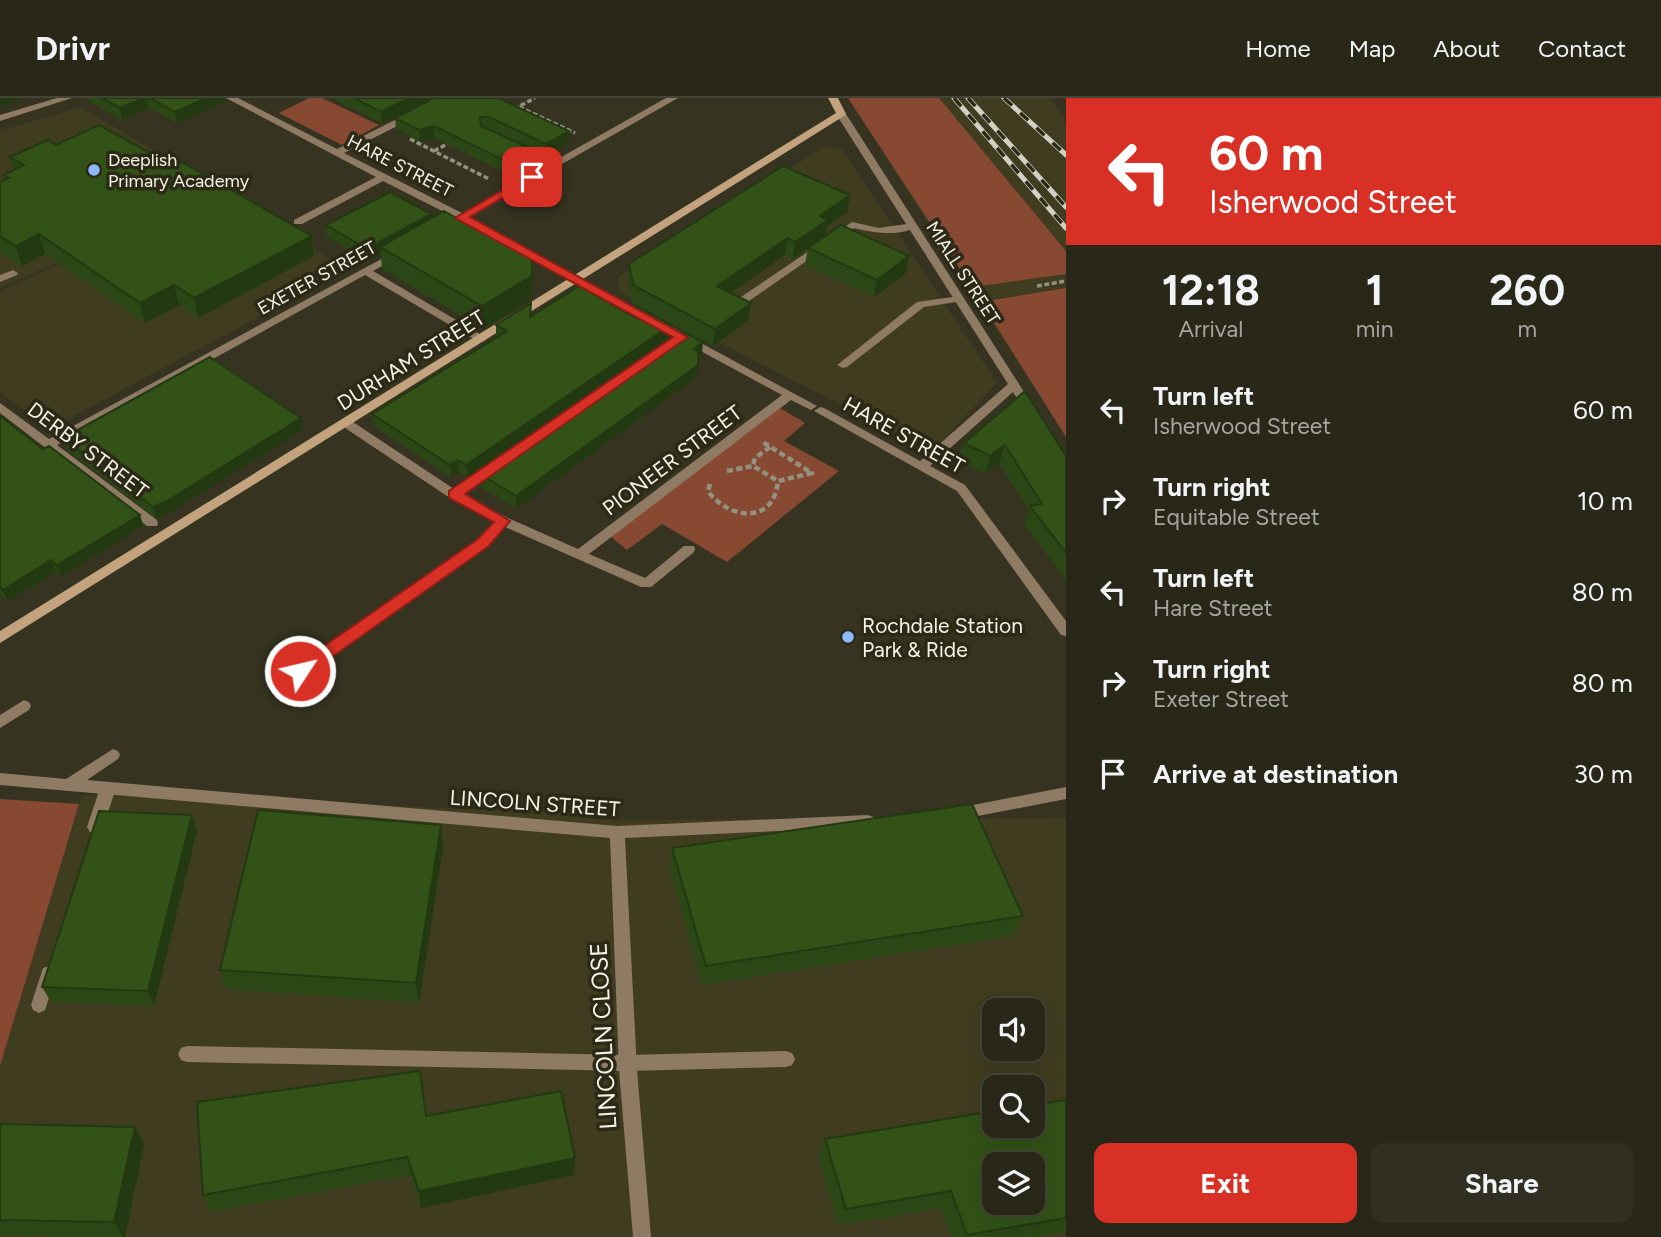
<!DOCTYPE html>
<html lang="en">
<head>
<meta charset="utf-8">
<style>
  body { margin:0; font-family:Figtree,sans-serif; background:#302f21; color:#f1f3f6; height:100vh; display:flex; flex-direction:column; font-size:26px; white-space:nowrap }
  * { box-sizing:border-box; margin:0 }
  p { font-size:23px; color:#a5a5a2 }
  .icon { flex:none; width:38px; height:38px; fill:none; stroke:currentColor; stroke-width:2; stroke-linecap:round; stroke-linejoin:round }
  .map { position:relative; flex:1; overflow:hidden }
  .drawer { display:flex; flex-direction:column; background:#282718; width:595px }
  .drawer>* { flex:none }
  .banner { background:#d93025; color:#fff; overflow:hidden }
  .buttons { position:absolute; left:982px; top:900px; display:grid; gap:14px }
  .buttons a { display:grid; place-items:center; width:63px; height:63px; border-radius:14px; background:#282718; box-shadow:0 7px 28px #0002,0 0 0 2px #444437; font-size:35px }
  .pin { position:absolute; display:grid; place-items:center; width:60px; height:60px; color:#fff; margin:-30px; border-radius:14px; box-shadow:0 4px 10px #0006 }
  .me { position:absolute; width:77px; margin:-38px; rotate:55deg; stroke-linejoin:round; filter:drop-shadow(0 0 5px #0008) }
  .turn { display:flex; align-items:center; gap:24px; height:147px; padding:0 28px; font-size:32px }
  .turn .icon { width:91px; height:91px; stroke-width:2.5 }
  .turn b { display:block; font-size:49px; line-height:60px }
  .eta { display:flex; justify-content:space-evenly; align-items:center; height:119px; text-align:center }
  .eta b { font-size:42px; font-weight:700; line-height:49px }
  .cta { display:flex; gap:14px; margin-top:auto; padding:14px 28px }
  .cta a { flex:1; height:80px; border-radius:14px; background:#d93025; color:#fff; font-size:28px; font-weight:700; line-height:80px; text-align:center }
  .cta a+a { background:#302f21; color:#f1f3f6 }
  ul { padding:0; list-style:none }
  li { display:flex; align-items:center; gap:21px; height:91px; padding:0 28px }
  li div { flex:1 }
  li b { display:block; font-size:26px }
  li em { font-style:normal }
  header { display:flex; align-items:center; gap:42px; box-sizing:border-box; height:98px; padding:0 35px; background:#282718; border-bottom:2px solid #444437 }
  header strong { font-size:33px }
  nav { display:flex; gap:38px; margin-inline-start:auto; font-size:24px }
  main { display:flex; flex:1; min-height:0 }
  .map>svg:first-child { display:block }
  .built { fill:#3f3c20; fill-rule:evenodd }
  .green { fill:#884932 }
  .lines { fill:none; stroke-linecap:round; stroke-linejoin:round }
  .path-far1 { stroke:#939281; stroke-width:3.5; stroke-dasharray:5 2.5; stroke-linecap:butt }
  .path { stroke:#939281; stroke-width:4.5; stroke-dasharray:6 3.5; stroke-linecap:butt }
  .service { fill:#8f7b64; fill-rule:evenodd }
  .minor { fill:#8f7b64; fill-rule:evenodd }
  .secondary { fill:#c2a37d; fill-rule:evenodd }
  .rail-casing { stroke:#d2d1c3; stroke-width:5 }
  .rail { stroke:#2c2a16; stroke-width:3.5; stroke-dasharray:11; stroke-linecap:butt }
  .wall { fill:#2b4715 }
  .shaded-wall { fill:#233911 }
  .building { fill:#325218; stroke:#233911; stroke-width:2; fill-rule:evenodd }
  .route { fill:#d93025; stroke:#8d1f18; stroke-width:2 }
  .poi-dot { fill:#8db9fc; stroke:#2c2a16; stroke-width:2.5 }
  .labels { text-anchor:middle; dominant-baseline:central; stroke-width:7; stroke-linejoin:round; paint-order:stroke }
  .far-poi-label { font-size:18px; fill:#f4f3e6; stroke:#2c2a16; text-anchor:start }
  .far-street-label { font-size:18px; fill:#f4f3e6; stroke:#2c2a16 }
  .street-label { font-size:21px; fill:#f4f3e6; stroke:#2c2a16 }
  .poi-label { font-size:21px; fill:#f4f3e6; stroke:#2c2a16; text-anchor:start }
  .near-street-label { font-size:24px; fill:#f4f3e6; stroke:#2c2a16 }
</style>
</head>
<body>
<header>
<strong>Drivr</strong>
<nav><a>Home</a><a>Map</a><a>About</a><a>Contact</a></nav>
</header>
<main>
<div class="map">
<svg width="1066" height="1139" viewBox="0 0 1066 1139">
  <rect width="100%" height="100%" fill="#363420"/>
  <path class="built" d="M848,0H1051L1066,26V339Z
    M80,9L253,110L144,125L0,190V33Z
    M824,49L841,50L997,285L932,353L620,194L618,179Z
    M254,113L347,172L49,331L0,294V193L146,128Z
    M82,697L568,714L599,722L1066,720V1139H0V968ZM994,912H1032V950H994ZM994,989H1032V1027H994ZM994,1066H1032V1104H994Z"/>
  <path class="green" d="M309,0H322L379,27L342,47L279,15Z
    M848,0H939L1066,153V176L972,189Z
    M1066,190V339L981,204Z
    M780,310L805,325L784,343L839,373L727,464L662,426L627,452L610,438Z
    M0,701L79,706L0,968Z"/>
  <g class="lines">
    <path class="path-far1" d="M519,9L575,35
      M514,11L535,0
      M410,41L489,81
      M434,53L451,44
      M1037,188L1066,183"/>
    <path class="path" d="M770,349L755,360L753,368L778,383
      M727,373L753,368
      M710,386L708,393C729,422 774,427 778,383L812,375L761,343"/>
    <path class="service" d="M514,48H520L559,67L551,69L514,52Z
      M852,124L879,130L913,125L918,128C900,139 874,135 854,130L746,205H738V201Z
      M13,172L18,175L17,177L0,184V177Z
      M959,198L963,199V203L924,209L847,269L843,270L837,267L917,204Z
      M108,684L113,686L116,690L103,729L100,734L95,735L90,734L87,729L100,690L103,686Z
      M49,868L55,870L57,875L45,912L39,915L33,912L31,907L43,870Z
      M187,948L628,957L786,953L792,955L795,961L792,967L786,969L628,973L187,964L181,962L178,956L181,950Z"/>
    <path class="minor" d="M57,0H72L0,23V17Z
      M226,0H238L337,51L407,16H413V20L344,55L462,115L666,0H678L469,119L817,308L811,312L791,302L589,456L645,480L684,448H694L695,451L694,454L651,489H641L505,429L489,448L305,577H295L293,573L295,569L479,442L495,424L450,400L342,328V322H350L454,391L490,366H498L500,369L498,372L463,397L508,420L578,451L782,297L462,124L447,132H439V128L454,119L383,83L302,126H294V122L376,79Z
      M841,13L846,16L1035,311L1033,314H1025L1013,294L930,368L965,387L1066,523V538L1061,537L957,393L814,313L820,309L824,310L920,363L1008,286L836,16Z
      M398,152L402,153V157L373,173L485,239V243H477L365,177L57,347L157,422L158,425L157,428H147L0,315V305L49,341Z
      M24,602L29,604L31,608L29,612L0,630V617Z
      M113,651L118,653L120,657L118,661L87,682L617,728L868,717L873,719L876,723L873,727L868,729L625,740L637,972L651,1139H633L619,972L610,740L0,687V675L66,681Z
      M1066,689V701L957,722L952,720L949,716L952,712L957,710Z"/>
    <path class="secondary" d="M828,0H838L846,16L844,18L0,545V533L836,15Z"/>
    <g class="rail-casing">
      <path id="rail" d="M954,0L1066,130
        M968,0L1066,109
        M1004,0L1066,57"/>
    </g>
    <use href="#rail" class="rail"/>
  </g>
  <path class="wall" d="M84,0H226V3L177,25L149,10L122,22Z
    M332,0H433L382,25Z
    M502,2L569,33V45L546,58L489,31H487L534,64L510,77L434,40L420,43L396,31L395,20Z
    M56,47L174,68L312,138L314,158L198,220L179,207L145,225L45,156L22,168L0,154V84L5,82L4,77L14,72L10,59Z
    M850,97L847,114L827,128L825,138L905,176L874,199L805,167L808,150L793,161L785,157L731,195L749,222L713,248L632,205L628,183L629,166Z
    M431,116V120L532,184V200L483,231L382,171L381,156L368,163L327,139L326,127Z
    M636,208L671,227L670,239L467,379L459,374L451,379L374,328L372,316L497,239H496V227L531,219H635Z
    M702,256L698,259L697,279L516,411L480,388V376Z
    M1025,293L1066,358V482L1024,426L1029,412L999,365L985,376L958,363L964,345Z
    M0,318L43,351L140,417L143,428L61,479L56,474L7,503L0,497Z
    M303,332L170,414L156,420L67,352L63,340Z
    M192,717L197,733L154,908L51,904L42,889Z
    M443,749L419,905L226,891L220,872Z
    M672,750L1023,818L1013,838L702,887L670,771Z
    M1066,1002V1134L1038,1139H952L941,1110L838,1127L818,1059L825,1041Z
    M426,1018L575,1060L574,1077L421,1110L410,1077L211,1114L203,1097Z
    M0,1026L144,1046L125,1139L0,1138Z"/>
  <path class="shaded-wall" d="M0,0H23L0,9Z
    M144,0H147L149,10L122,22L120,10Z
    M206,0H226V3L177,25L175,14Z
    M409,0H433L382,25L381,14Z
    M434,28V40L420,43L419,32Z
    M569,33V45L546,58V46Z
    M534,52V64L510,77V65Z
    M850,97L847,114L827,128L825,139L793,161L795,144L820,118Z
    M431,116L432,128L380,149L381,156L368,163L367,151Z
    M39,136L45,156L22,168L16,148Z
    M312,138L314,158L198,220L194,200Z
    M788,140L785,157L715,206L717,188Z
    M909,158L905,176L874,199L877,182Z
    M532,162V200L483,231L482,208Z
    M174,187L179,207L145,225L140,205Z
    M751,205L749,222L713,248L715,231Z
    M671,227L670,239L467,379L466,367Z
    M703,244L702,256L693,263L694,251Z
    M698,267L697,279L516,411V398Z
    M301,320L303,332L170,414L156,420L153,409Z
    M1005,347L999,365L985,376L990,358Z
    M458,362L459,374L451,379L450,367Z
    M140,417L143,428L61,479L57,467Z
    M51,462L56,474L7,503L3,492Z
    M192,717L197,733L154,908L148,893Z
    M441,727L443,749L419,905L416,885Z
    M135,1029L144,1046L125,1139H123L114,1124Z
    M575,1060L574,1077L421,1110L419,1093Z"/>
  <path class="building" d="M101,0H144L120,10Z
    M150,0H206L175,14Z
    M354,0H409L381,14Z
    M434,0H498L569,33L546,46L489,19H480L481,28L534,52L510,65L434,28L419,32L395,20Z
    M99,27L174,68L182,64L312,138L194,200L174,187L140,205L39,136L16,148L0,138V84L9,80L4,77L24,67L10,59L48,42L56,47Z
    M783,68L850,97L820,118L828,122L795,144L788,140L717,188L751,205L715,231L633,187L629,166Z
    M390,94L431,116L367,151L326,127Z
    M444,113L532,162V178L482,208L380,149Z
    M841,127L909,158L877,182L808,150Z
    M579,188L638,221L636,208L671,227L466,367L458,362L450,367L372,316L507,233L496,227L531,205L530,219Z
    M684,234L703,244L694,251L698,253V267L516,398L480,376Z
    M210,259L301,320L167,403L153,409L63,340Z
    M1025,293L1066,358V455L1030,408L1042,406L1005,347L990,358L964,345Z
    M0,318L43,351L49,348L140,417L57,467L51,462L3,492L0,489Z
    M972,706L1023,818L706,868L672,750Z
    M258,712L441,727L416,885L220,872Z
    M99,713L192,717L148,893L42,889Z
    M420,973L426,1018L561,993L575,1060L419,1093L407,1059L203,1097L197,1004Z
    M1066,1002V1120L967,1137L951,1093L846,1111L825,1041L994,1013V1027H1032V1007ZM994,1066H1032V1104H994Z
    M0,1026L135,1029L114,1124L0,1122Z"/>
  <path class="route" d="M528,77L538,79L470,119L688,239L465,396L510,423L489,448L305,578H294L292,573L294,569L478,441L494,424L449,400V393L673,239L455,120Z"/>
  <g class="poi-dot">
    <circle cx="94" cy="72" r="7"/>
    <circle cx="848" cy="539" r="7"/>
  </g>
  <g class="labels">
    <g class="far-poi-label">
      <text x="108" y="62">Deeplish<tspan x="108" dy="21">Primary Academy</tspan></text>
    </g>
    <g class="far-street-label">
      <text transform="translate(400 68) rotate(27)">HARE STREET</text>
      <text transform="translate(963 175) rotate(57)">MIALL STREET</text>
      <text transform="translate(317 180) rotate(-29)">EXETER STREET</text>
    </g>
    <g class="street-label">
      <text transform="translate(411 262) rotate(-32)">DURHAM STREET</text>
      <text transform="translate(904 337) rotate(29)">HARE STREET</text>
      <text transform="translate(88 352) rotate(37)">DERBY STREET</text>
      <text transform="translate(672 362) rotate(-37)">PIONEER STREET</text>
      <text transform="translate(535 705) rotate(4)">LINCOLN STREET</text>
    </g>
    <g class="poi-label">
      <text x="862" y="527">Rochdale Station<tspan x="862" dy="24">Park &amp; Ride</tspan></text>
    </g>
    <g class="near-street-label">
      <text transform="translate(603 938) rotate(-93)">LINCOLN CLOSE</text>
    </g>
  </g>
</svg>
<div class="buttons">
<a><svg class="icon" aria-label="sound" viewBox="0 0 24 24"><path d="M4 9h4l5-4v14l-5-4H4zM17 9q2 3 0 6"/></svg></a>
<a><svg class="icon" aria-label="search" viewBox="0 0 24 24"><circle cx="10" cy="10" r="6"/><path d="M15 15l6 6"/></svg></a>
<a><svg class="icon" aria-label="layers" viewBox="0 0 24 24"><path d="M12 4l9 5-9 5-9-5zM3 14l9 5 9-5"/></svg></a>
</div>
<div class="pin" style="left:532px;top:79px;background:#d93025"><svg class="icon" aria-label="arrive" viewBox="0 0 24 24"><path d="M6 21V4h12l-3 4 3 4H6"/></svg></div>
<svg class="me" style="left:300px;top:573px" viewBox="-20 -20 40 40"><circle r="17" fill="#d93025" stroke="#fff" stroke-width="3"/><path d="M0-11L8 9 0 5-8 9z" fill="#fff"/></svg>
</div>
<section class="drawer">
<div class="banner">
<div class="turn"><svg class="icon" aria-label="left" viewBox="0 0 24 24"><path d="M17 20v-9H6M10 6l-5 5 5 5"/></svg><div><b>60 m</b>Isherwood Street</div></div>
</div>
<div class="eta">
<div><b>12:18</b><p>Arrival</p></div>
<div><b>1</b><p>min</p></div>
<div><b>260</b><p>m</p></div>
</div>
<ul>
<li><svg class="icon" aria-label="left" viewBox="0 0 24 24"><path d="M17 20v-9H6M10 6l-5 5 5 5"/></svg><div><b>Turn left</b><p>Isherwood Street</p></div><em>60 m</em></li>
<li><svg class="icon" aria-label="right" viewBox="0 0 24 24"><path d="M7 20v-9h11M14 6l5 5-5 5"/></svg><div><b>Turn right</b><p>Equitable Street</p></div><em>10 m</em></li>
<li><svg class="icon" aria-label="left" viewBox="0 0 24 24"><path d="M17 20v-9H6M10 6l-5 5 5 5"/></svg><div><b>Turn left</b><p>Hare Street</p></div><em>80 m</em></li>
<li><svg class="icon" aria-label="right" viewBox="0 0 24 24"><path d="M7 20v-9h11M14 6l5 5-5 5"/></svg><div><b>Turn right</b><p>Exeter Street</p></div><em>80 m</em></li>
<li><svg class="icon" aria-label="arrive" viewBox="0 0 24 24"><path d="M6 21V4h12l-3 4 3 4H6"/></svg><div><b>Arrive at destination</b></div><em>30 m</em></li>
</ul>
<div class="cta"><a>Exit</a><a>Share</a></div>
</section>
</main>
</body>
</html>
